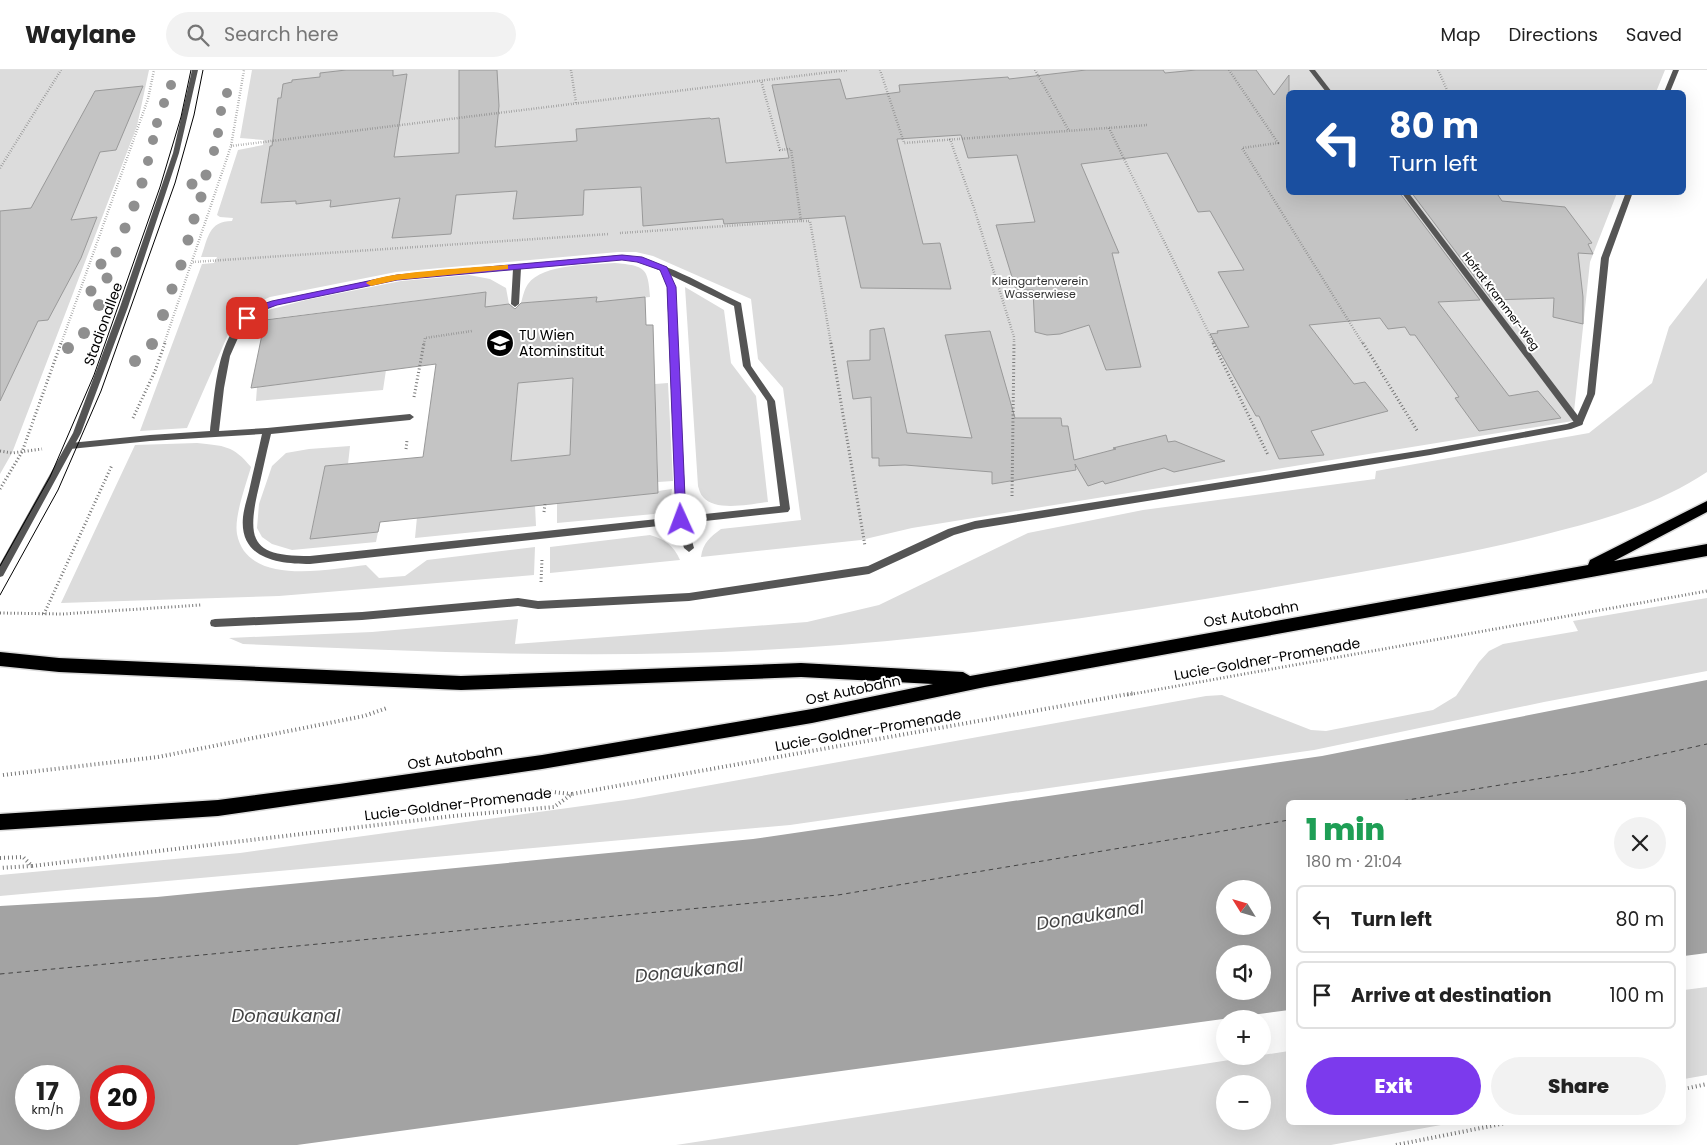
<!DOCTYPE html>
<html lang="en">
<head>
<meta charset="utf-8">
<style>
  body { margin:0; font-family:Poppins,sans-serif; background:#f2f2f2; color:#222; height:100vh; display:flex; flex-direction:column; font-size:19px; white-space:nowrap }
  * { box-sizing:border-box; margin:0 }
  p { font-size:16px; color:#767676 }
  .icon { flex:none; width:28px; height:28px; fill:none; stroke:currentColor; stroke-width:2; stroke-linecap:round; stroke-linejoin:round }
  .map { position:relative; flex:1; overflow:hidden }
  .drawer { position:absolute; left:1286px; top:730px; width:400px; height:325px; display:flex; flex-direction:column; background:#fff; border-radius:8px; box-shadow:0 5px 20px #0002 }
  .drawer>* { flex:none }
  .guide { position:absolute; left:1286px; top:20px; width:400px; height:105px; border-radius:8px; box-shadow:0 5px 20px #0002; background:#1a4fa0; color:#fff; overflow:hidden }
  .needle { width:32px; rotate:307deg }
  .tools { position:absolute; left:1216px; top:810px; display:grid; gap:10px }
  .tools a { display:grid; place-items:center; width:55px; height:55px; border-radius:50%; background:#fff; box-shadow:0 5px 20px #0002; font-size:25px }
  .speed { position:absolute; left:15px; top:995px; display:flex; gap:10px; font-size:25px; font-weight:700; text-align:center }
  .speed>* { display:grid; place-content:center; width:65px; height:65px; border-radius:50%; background:#fff; box-shadow:0 5px 20px #0002; line-height:1 }
  .speed small { font-size:12px; font-weight:400 }
  .speed .limit { border:8px solid #d22; background:#fff; color:#111 }
  .pin { position:absolute; display:grid; place-items:center; width:42px; height:42px; color:#fff; margin:-21px; border-radius:10px; box-shadow:0 2px 8px #0006 }
  .me { position:absolute; width:55px; margin:-28px; rotate:358deg; stroke-linejoin:round; filter:drop-shadow(0 0 4px #0008) }
  .turn { display:flex; align-items:center; gap:18px; height:105px; padding:0 20px; font-size:22px }
  .turn .icon { width:65px; height:65px; stroke-width:2.5 }
  .turn b { display:block; font-size:35px; line-height:42px }
  .round { display:grid; place-items:center; flex:none; width:52px; height:52px; border-radius:26px; background:#f2f2f2 }
  .headline { display:flex; align-items:center; justify-content:space-between; height:85px; padding:0 20px }
  h1 { font-size:30px; font-weight:800; line-height:38px; color:#1e9e55 }
  .cta { display:flex; gap:10px; margin-top:auto; padding:10px 20px }
  .cta a { flex:1; height:58px; border-radius:30px; background:#7c3aed; color:#fff; font-size:20px; font-weight:800; line-height:58px; text-align:center }
  .cta a+a { background:#f2f2f2; color:#222 }
  ul { padding:0; list-style:none }
  li { display:flex; align-items:center; gap:15px; height:68px; margin:0 10px 8px; padding:0 10px; border:2px solid #e0e0e0; border-radius:8px }
  li div { flex:1 }
  li b { display:block; font-size:19px }
  li em { font-style:normal }
  header { display:flex; align-items:center; gap:30px; box-sizing:border-box; height:70px; padding:0 25px; background:#fff; border-bottom:1px solid #e0e0e0 }
  header strong { font-size:24px }
  nav { display:flex; gap:28px; margin-inline-start:auto; font-size:18px }
  .search { width:350px; height:45px; background:#f2f2f2; display:flex; align-items:center; gap:12px; box-sizing:border-box; padding:0 18px; border-radius:28px; color:#767676; font-size:19px }
  .map>svg:first-child { display:block }
  .green { fill:#dcdcdc; fill-rule:evenodd }
  .water { fill:#a3a3a3; fill-rule:evenodd }
  .lines { fill:none; stroke-linecap:round; stroke-linejoin:round }
  .ferry { stroke:#444; stroke-width:1; stroke-dasharray:4.5 4; stroke-linecap:butt }
  .building { fill:#c4c4c4; stroke:#999; fill-rule:evenodd }
  .highway-casing { stroke:#dbdbdb; stroke-width:3 }
  .path-far2 { stroke:#777; stroke-width:2.5; stroke-dasharray:0.5 2; stroke-linecap:butt }
  .path-far1 { stroke:#777; stroke-width:3; stroke-dasharray:1 2.5; stroke-linecap:butt }
  .path { stroke:#777; stroke-width:4; stroke-dasharray:1 3; stroke-linecap:butt }
  .lane { fill:#555; fill-rule:evenodd }
  .street { fill:#555; fill-rule:evenodd }
  .highway { fill:#000; fill-rule:evenodd }
  .tram { stroke:#000; stroke-width:1 }
  .tree { fill:#8f8f8f }
  .route { fill:#7c3aed; stroke:#51269a }
  .slow { fill:#f59e0b }
  .labels { text-anchor:middle; dominant-baseline:central; stroke-width:4; stroke-linejoin:round; paint-order:stroke }
  .far-park-label { font-size:11px; fill:#333; stroke:#fff }
  .far-street-label { font-size:11px; fill:#000; stroke:#fff }
  .street-label { font-size:14px; fill:#000; stroke:#fff }
  .poi-label { font-size:14px; fill:#000; stroke:#fff; text-anchor:start }
  .near-water-label { font-size:18px; font-style:italic; fill:#444; stroke:#fff }
</style>
</head>
<body>
<header>
<strong>Waylane</strong>
<div class="search"><svg class="icon" aria-label="search" viewBox="0 0 24 24"><circle cx="10" cy="10" r="6"/><path d="M15 15l6 6"/></svg>Search here</div>
<nav><a>Map</a><a>Directions</a><a>Saved</a></nav>
</header>
<div class="map">
<svg width="1707" height="1075" viewBox="0 0 1707 1075">
  <rect width="100%" height="100%" fill="#fff"/>
  <path class="green" d="M0,0H149L137,56L12,383L0,404Z
    M252,0H1665L1656,22H1289V122L1617,123L1590,192L1573,351L912,458L861,470L701,487C703,473 710,467 721,459L801,450L783,318L758,289L751,229L653,186L636,182H618L396,202L270,227C249,236 242,240 230,260L187,358L140,361L202,194L214,193L217,187H201C208,169 208,151 232,151L233,148L220,147L217,145L238,80L263,75L264,70L240,68Z
    M615,193C645,196 648,197 650,227L596,232V227L521,233C523,226 524,220 528,214C543,193 592,195 615,193Z
    M469,205L490,209L506,218L509,234L498,235L497,244L485,245V222L252,251L268,240L306,230L401,211Z
    M1707,208V402C1664,431 1613,447 1562,460C1492,479 1422,491 1350,504C1181,534 1012,562 840,575C642,591 442,583 243,574L229,568L372,562L518,549L515,574L807,552L879,535L1028,463L1143,440L1375,409L1376,401L1589,363L1652,313L1669,257Z
    M685,217L724,240L731,293L756,326L768,432C751,434 715,442 703,427C700,424 699,419 698,416Z
    M386,300L383,320L256,331L257,317Z
    M573,308L570,385L511,391L518,313Z
    M668,313L673,411L658,412L655,314Z
    M197,373C224,376 233,375 251,397C246,415 234,446 237,464C247,517 329,499 366,495L379,508L405,506L427,490L535,477L534,505L279,526L61,533L135,375Z
    M350,376L348,394L325,396L310,468L378,462L376,472L292,480L272,474L262,467L257,458L259,434L272,396L286,383L309,379Z
    M672,419C671,433 666,438 654,444L557,453V433L658,423V421Z
    M535,435L536,456L415,468L417,447Z
    M650,465C665,469 674,476 680,490L550,503V477Z
    M1707,528V601L1544,632L1314,680L790,755L0,826V805L240,783L633,729L1206,626L1222,625L1311,660L1326,661L1433,640L1456,626L1479,592L1489,581L1503,574L1578,561L1573,551Z
    M1707,917V1005L1684,1009V920Z
    M1289,981V1052L1452,1053L1331,1075H676ZM1225,1014H1262V1051H1225Z"/>
  <path class="water" d="M1707,610V883L1684,886V732H1289V940L297,1075H0V836L157,827L753,769L1322,686ZM1225,819H1262V856H1225ZM1225,884H1262V921H1225ZM26,1006H69V1049H26ZM101,1006H144V1049H101Z"/>
  <g class="lines">
    <path class="ferry" d="M1395,732L1587,701L1707,674
      M0,904L838,825L1289,750"/>
  </g>
  <path class="building" d="M346,0H393V6L407,4L394,87L459,83V0H497L499,36L495,77L577,71L576,59L710,48L711,49L719,48L726,93L789,88L772,15L840,9L846,29L900,22L899,15L1008,7L1009,9L1086,0H1163L1165,3L1196,0H1256L1274,25L1289,5V122H1399L1480,230L1438,232L1509,326L1538,321L1561,348L1479,361L1455,328L1459,327L1415,265H1410L1405,257L1388,259L1380,248L1309,255L1354,314L1365,312L1388,341L1311,361L1324,385L1279,389L1259,346H1256L1210,264L1218,263L1217,261L1249,257L1218,202L1244,200L1210,141L1198,142L1167,83L1081,94L1119,183H1112L1141,297L1106,300L1089,255L1060,264L1047,265L1035,262L1033,220H1016L996,155L1035,152L1017,85L968,88L961,65L897,69L923,174L940,173L951,219L861,218L845,146L724,154L723,149L643,156L641,117L584,120L583,145L513,149L517,121L456,125L451,164L392,168L400,128L330,137L331,130L296,134V131L261,133L270,76H272L278,28H281L283,14L292,12V10L320,7V3Z
    M143,16L116,80L100,82L71,150L97,147L81,188L48,250L38,251L0,331V141L31,138L95,21Z
    M1411,122H1496L1502,131L1565,137L1592,173L1588,174L1593,184L1578,183L1583,227V254L1553,247L1554,228L1492,230Z
    M486,222L485,237L509,234L515,239L521,233L597,227L596,232L645,227L646,255H653L658,423L380,452L378,462L310,469L325,396L423,387L436,294L251,318L265,250ZM573,308L570,385L511,391L518,313Z
    M884,258L907,363L972,368L945,265L990,261L1015,348H1061L1062,356H1068L1074,390L1116,379L1113,378L1166,365L1168,372L1175,371L1225,391L1174,402L1164,398L1105,414L1103,411L1088,416L1075,394L1076,400L992,414V402L905,395L879,396V388H872L871,327L853,329L847,291L870,290V260Z"/>
  <g class="lines">
    <g class="highway-casing">
      <path id="highway" d="M1707,431V442L1614,491L1707,474V486L985,617L812,653L542,699L218,746L0,760V744L218,730L339,714L542,685L812,639L933,614L801,607L461,620L59,602L0,596V582L59,588L461,606L801,593L963,602L970,606L1588,495L1590,490Z"/>
    </g>
    <path class="path-far2" d="M571,0L576,33
      M880,0L904,73L1148,55
      M1035,0L1069,61
      M1229,0L1278,73L1242,78L1363,274
      M1438,0L1448,22
      M1109,58L1214,274
      M950,69L974,138L1014,267V274
      M231,76L847,0
      M0,98L61,0
      M801,151H810L831,274
      M620,163L801,151L791,79L780,80L761,10
      M193,192L609,164
      M61,274L148,29L154,0
      M164,274L231,76L244,0
      M424,274L425,268L472,261"/>
    <path class="path-far1" d="M831,273L865,476
      M1213,273L1268,385
      M1363,273L1418,362
      M414,327L424,273
      M133,348L155,301L165,273
      M406,379L407,370
      M0,381L12,383L42,379
      M0,419L22,382L61,273
      M1012,426L1014,273
      M544,442L545,434
      M541,512L542,489
      M0,543L63,544L201,535
      M44,544L112,395
      M1127,625L1707,521"/>
    <path class="path" d="M3,705L158,687L364,646L387,638
      M543,721L572,724
      M0,788L23,787L32,796L0,798
      M32,796L453,746L554,737L572,724L1134,623
      M1684,1019L1707,1014
      M1396,1075L1511,1052"/>
    <path class="lane" d="M1309,0H1315L1332,22H1326Z
      M1401,122H1408L1582,351L1583,353L1582,355H1576Z
      M622,185C664,190 703,215 741,233L751,296L775,331L790,439L788,442L687,453L694,478L689,482L684,478L677,454L310,494C278,494 239,489 243,447C244,438 247,429 249,421C253,402 258,383 262,364L150,371L70,379L66,376L70,373L150,365L210,361C216,317 216,252 265,233L397,205ZM622,189L638,191L661,201L667,217L676,447L310,486C258,486 246,476 257,425C262,404 266,384 271,364L410,350L414,347L410,344L267,358L219,361L224,318L230,286L242,259L251,249L261,242L276,235L397,209L513,199L511,234L515,237L519,234L521,198ZM670,205L734,236L743,296L767,331L780,436L686,446L675,217Z"/>
    <path class="street" d="M192,0H198L179,83L128,237L81,363L3,506L0,507V494L73,363L120,237L173,83Z
      M1673,0H1679L1670,22H1664Z
      M1626,122H1633L1609,188L1595,324L1582,355L1571,359L1430,385L975,459L954,465L869,504L689,531L538,539L518,536L362,550L215,557L211,556L210,553L211,550L215,549L362,542L518,528L538,531L689,523L868,496L948,459L975,451L1430,379L1567,354L1575,351L1587,324L1601,188Z"/>
    <use href="#highway" class="highway"/>
    <path class="tram" d="M0,496L50,407L94,305L160,117L181,47L191,0
      M0,525L58,420L101,321L175,113L194,45L203,0"/>
  </g>
  <g class="tree">
    <circle cx="171" cy="15" r="5"/>
    <circle cx="227" cy="23" r="5"/>
    <circle cx="164" cy="33" r="5"/>
    <circle cx="221" cy="41" r="5"/>
    <circle cx="157" cy="53" r="5"/>
    <circle cx="218" cy="63" r="5"/>
    <circle cx="153" cy="70" r="5"/>
    <circle cx="214" cy="81" r="5"/>
    <circle cx="148" cy="91" r="5"/>
    <circle cx="206" cy="105" r="5.5"/>
    <circle cx="142" cy="113" r="5.5"/>
    <circle cx="192" cy="114" r="5.5"/>
    <circle cx="201" cy="127" r="5.5"/>
    <circle cx="134" cy="136" r="5.5"/>
    <circle cx="194" cy="149" r="5.5"/>
    <circle cx="125" cy="158" r="5.5"/>
    <circle cx="188" cy="170" r="5.5"/>
    <circle cx="116" cy="182" r="5.5"/>
    <circle cx="101" cy="194" r="5.5"/>
    <circle cx="181" cy="195" r="5.5"/>
    <circle cx="107" cy="208" r="5.5"/>
    <circle cx="172" cy="219" r="5.5"/>
    <circle cx="91" cy="221" r="5.5"/>
    <circle cx="99" cy="235" r="6"/>
    <circle cx="163" cy="245" r="6"/>
    <circle cx="84" cy="263" r="6"/>
    <circle cx="152" cy="274" r="6"/>
    <circle cx="68" cy="278" r="6"/>
    <circle cx="135" cy="291" r="6"/>
  </g>
  <path class="route" d="M622,185L642,187L667,197L676,217L686,450L681,454L676,450L667,217L660,200L637,192L622,190L397,210L277,235L266,239L247,251L242,248L260,235L272,231L397,205Z"/>
  <path class="slow" d="M505,195H508V199L397,210L371,216L366,213C378,202 483,197 505,195Z"/>
  <defs>
    <g id="university-disc" transform="scale(1.4375)"><circle r="9.5" fill="#000" stroke="#fff"/><path d="M0-5L7-2L0 1L-7-2ZM-4 1L0 2.5L4 1V4Q0 6-4 4Z" fill="#fff"/></g>
  </defs>
  <g fill-rule="evenodd">
    <use href="#university-disc" x="500" y="273"/>
  </g>
  <g class="labels">
    <g class="far-park-label">
      <text x="1040" y="211">Kleingartenverein<tspan x="1040" dy="13">Wasserwiese</tspan></text>
    </g>
    <g class="far-street-label">
      <text transform="translate(1501 231) rotate(53)">Hofrat Krammer-Weg</text>
    </g>
    <g class="street-label">
      <text transform="translate(103 254) rotate(-70)">Stadionallee</text>
      <text transform="translate(1251 544) rotate(-10)">Ost Autobahn</text>
      <text transform="translate(1267 589) rotate(-10)">Lucie-Goldner-Promenade</text>
      <text transform="translate(853 620) rotate(-12)">Ost Autobahn</text>
      <text transform="translate(868 660) rotate(-10)">Lucie-Goldner-Promenade</text>
      <text transform="translate(455 687) rotate(-9)">Ost Autobahn</text>
      <text transform="translate(458 734) rotate(-7)">Lucie-Goldner-Promenade</text>
    </g>
    <g class="poi-label">
      <text x="519" y="265">TU Wien<tspan x="519" dy="16">Atominstitut</tspan></text>
    </g>
    <g class="near-water-label">
      <text transform="translate(1090 845) rotate(-9)">Donaukanal</text>
      <text transform="translate(689 900) rotate(-6)">Donaukanal</text>
      <text x="286" y="945">Donaukanal</text>
    </g>
  </g>
</svg>
<div class="tools">
<a><svg class="needle" viewBox="-14 -14 28 28"><path d="M0-13l5 13h-10z" fill="#e53935"/><path d="M0 13l5-13h-10z" fill="#767676"/></svg></a>
<a><svg class="icon" aria-label="sound" viewBox="0 0 24 24"><path d="M4 9h4l5-4v14l-5-4H4zM17 9q2 3 0 6"/></svg></a>
<a>+</a>
<a>−</a>
</div>
<div class="speed"><div>17<small>km/h</small></div><div class="limit">20</div></div>
<div class="pin" style="left:247px;top:248px;background:#d93025"><svg class="icon" aria-label="arrive" viewBox="0 0 24 24"><path d="M6 21V4h12l-3 4 3 4H6"/></svg></div>
<svg class="me" style="left:681px;top:450px" viewBox="-20 -20 40 40"><circle r="19" fill="#fff"/><path d="M0-13L10 11 0 6-10 11z" fill="#7c3aed"/></svg>
<div class="guide">
<div class="turn"><svg class="icon" aria-label="left" viewBox="0 0 24 24"><path d="M17 20v-9H6M10 6l-5 5 5 5"/></svg><div><b>80 m</b>Turn left</div></div>
</div>
<section class="drawer">
<div class="headline"><div><h1>1 min</h1><p>180 m · 21:04</p></div><a class="round"><svg class="icon" aria-label="close" viewBox="0 0 24 24"><path d="M6 6l12 12M18 6L6 18"/></svg></a></div>
<ul>
<li><svg class="icon" aria-label="left" viewBox="0 0 24 24"><path d="M17 20v-9H6M10 6l-5 5 5 5"/></svg><div><b>Turn left</b></div><em>80 m</em></li>
<li><svg class="icon" aria-label="arrive" viewBox="0 0 24 24"><path d="M6 21V4h12l-3 4 3 4H6"/></svg><div><b>Arrive at destination</b></div><em>100 m</em></li>
</ul>
<div class="cta"><a>Exit</a><a>Share</a></div>
</section>
</div>
</body>
</html>
